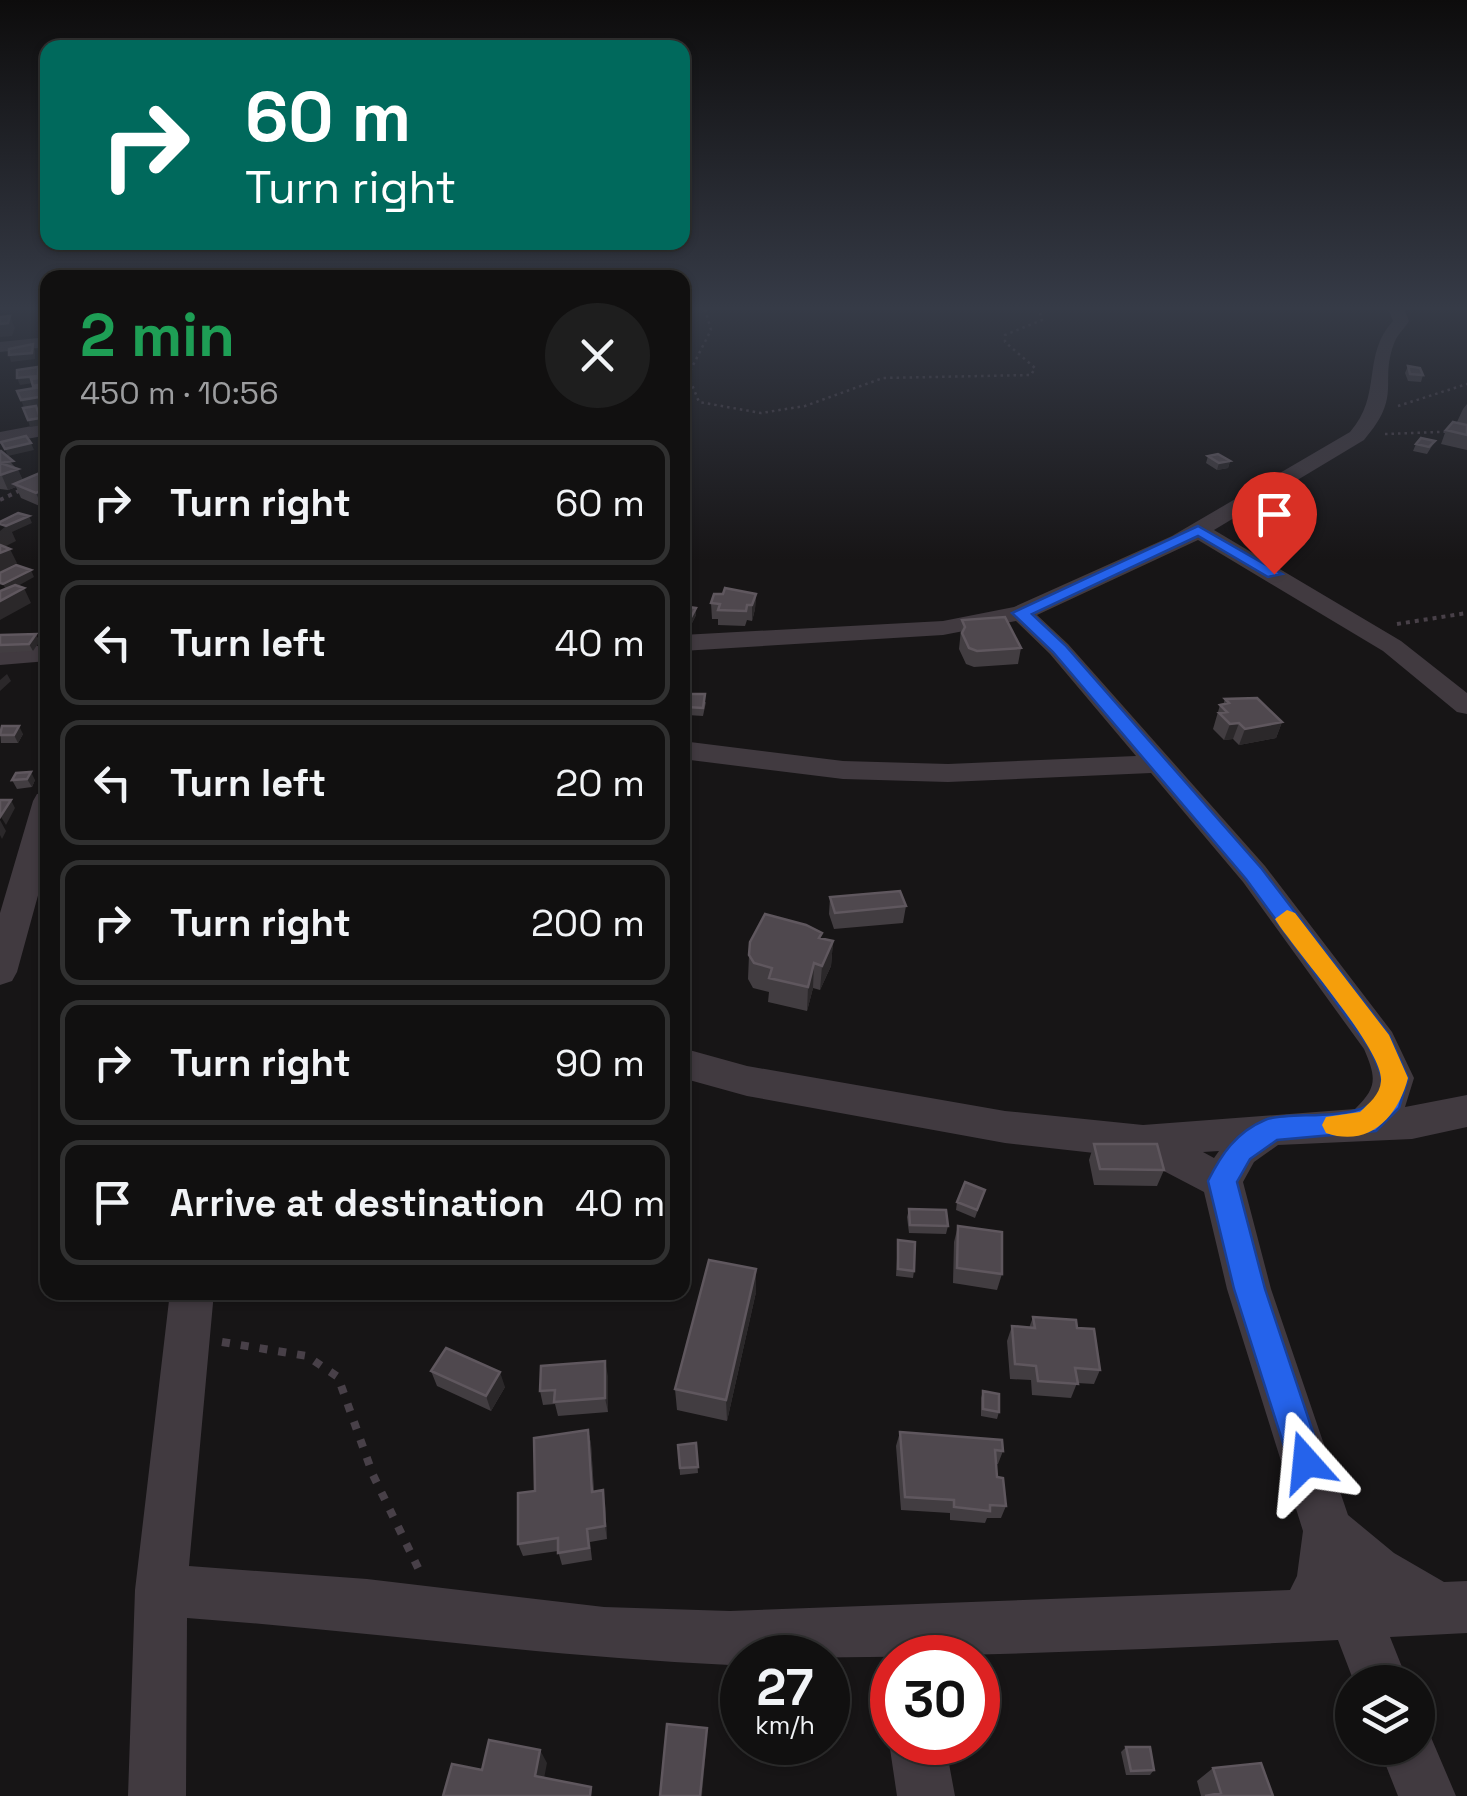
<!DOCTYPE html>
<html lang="en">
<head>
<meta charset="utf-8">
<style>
  body { margin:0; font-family:"Space Grotesk",sans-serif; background:#1e1e1e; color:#f1f3f6; height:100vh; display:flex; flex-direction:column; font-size:38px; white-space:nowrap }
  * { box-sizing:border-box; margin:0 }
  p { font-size:32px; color:#9c9d9f }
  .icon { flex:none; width:55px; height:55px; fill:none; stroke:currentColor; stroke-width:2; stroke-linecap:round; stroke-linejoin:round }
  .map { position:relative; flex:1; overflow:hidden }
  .drawer { position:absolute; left:40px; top:270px; width:650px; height:1030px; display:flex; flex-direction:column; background:#111010; border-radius:20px; box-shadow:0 2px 8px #0004,0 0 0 2px #303030 }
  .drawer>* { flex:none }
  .banner { position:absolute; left:40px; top:40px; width:650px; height:210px; border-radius:20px; box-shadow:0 2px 8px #0004,0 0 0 2px #303030; background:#00695c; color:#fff; overflow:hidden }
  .fabs { position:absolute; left:1335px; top:1665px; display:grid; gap:20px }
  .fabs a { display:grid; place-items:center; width:100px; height:100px; border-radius:50%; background:#111010; box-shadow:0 2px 8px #0004,0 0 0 2px #303030; font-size:50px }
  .speed { position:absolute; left:720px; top:1635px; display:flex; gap:20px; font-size:50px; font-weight:700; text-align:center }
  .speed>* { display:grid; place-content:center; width:130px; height:130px; border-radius:50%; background:#111010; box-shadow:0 2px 8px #0004,0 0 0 2px #303030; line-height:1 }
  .speed small { font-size:25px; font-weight:400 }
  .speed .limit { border:15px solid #d22; background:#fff; color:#111 }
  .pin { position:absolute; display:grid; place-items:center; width:85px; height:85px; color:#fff; margin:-102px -42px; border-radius:50% 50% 50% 0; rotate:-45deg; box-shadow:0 0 10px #0007 }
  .pin .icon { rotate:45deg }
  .me { position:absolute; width:110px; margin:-55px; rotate:342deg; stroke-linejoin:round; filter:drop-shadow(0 0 8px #0008) }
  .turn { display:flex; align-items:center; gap:35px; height:210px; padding:0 40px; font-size:45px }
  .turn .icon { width:130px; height:130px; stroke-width:2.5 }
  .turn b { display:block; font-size:70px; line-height:85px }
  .round { display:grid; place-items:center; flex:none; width:105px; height:105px; border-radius:52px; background:#1e1e1e }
  .headline { display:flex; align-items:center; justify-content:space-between; height:170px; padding:0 40px }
  h1 { font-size:60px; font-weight:800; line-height:75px; color:#1e9e55 }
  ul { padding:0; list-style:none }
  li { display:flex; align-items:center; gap:30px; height:125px; margin:0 20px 15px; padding:0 20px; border:5px solid #303030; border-radius:20px }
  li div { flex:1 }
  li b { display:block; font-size:38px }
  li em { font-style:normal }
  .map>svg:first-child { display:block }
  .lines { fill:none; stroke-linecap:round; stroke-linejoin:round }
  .path-far2 { stroke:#484048; stroke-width:2.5; stroke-dasharray:2.5 4; stroke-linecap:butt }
  .path-far1 { stroke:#484048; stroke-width:4; stroke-dasharray:4 5; stroke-linecap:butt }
  .path { stroke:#484048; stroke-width:8; stroke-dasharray:8 11; stroke-linecap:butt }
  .minor { fill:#413a40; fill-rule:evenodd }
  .wall { fill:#423d41 }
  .shaded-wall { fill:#2b282a }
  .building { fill:#4f484e; stroke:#5f575e; stroke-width:2.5 }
  .route { fill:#2563eb; stroke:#184099; stroke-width:2.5 }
  .slow { fill:#f59e0b }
</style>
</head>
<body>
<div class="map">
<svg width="1467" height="1796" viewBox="0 0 1467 1796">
  <rect width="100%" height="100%" fill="#171516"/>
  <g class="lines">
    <path class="path-far2" d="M705,309L711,330L688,375L699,402L761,413L805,406L883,378L1031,375L1035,368L1005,342V335L1042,320L1039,309
      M1398,406L1467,384
      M1385,434L1467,431"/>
    <path class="path-far1" d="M0,500L23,489
      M1397,624L1467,613"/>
    <path class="path" d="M222,1342L307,1356L338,1377L373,1475L421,1574"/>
    <path class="minor" d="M1388,309H1404L1409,321C1405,328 1398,334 1395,341C1378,383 1404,394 1364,440L1214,530L1401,641L1467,693V714L1457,712L1383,651L1198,540L1037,615L1068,644L1265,866L1392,1032L1414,1078L1405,1107L1467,1095V1127L1412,1139L1278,1145L1254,1162L1243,1182L1271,1289L1348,1515L1394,1553L1444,1582L1467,1581V1633L1390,1637L1408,1682H1354L1338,1640C1140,1650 938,1658 742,1658V1664L730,1665C548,1657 368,1631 187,1618L186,1796H128L135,1590L170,1292H214L189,1566L367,1579L604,1607L730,1611L1290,1590L1297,1576L1303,1531L1227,1289L1204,1192L1139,1158L1005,1143L747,1096L682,1078V1048L747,1066L1005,1111L1143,1125L1355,1109C1378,1087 1376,1077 1364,1049L1243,882L1151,773L948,782L843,779L682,759V741L843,761L948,764L1136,756L1050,654L1016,621L943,635L682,651V635L943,621L1014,607L1172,536L1350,432C1383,395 1361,356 1393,321ZM1219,1151L1214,1158L1203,1152Z
      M48,337V347L0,352V342Z
      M48,423V435L0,444V432Z
      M48,645V661L0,665V649Z
      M48,792V859L17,972L12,981L0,985V913L33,801L37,794Z
      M1418,1724L1427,1728L1456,1796H1398L1379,1748H1418Z
      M892,1734V1742H945L955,1796H897L889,1742Z"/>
  </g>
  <path class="wall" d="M1408,366L1423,375L1421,382L1408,381L1405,373Z
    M1467,404V425L1457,422L1463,409Z
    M1467,425V450L1441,444L1446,430Z
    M1435,441L1427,454L1413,451L1416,444Z
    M0,451L16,468L23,480L48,474V505L42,507L21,498L16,487L8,490L0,489Z
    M1208,456L1230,461L1228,468L1217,470L1206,463Z
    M682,592H686V599L683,606L696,615L689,629L682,628Z
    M756,594L755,609L752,621L747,620L745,626L718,625V619H712L711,603Z
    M962,620L1021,648L1018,664L974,667L966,664L959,649Z
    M36,634L39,642L33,651L0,653V635Z
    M1225,699L1282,722L1276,738L1239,745L1233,739L1224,740L1213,729L1220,705H1223Z
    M706,702L703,716L687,715V707Z
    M0,729L23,734L18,743H1Z
    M16,773L35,780L32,787L17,789L12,780Z
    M830,897L906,906L903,923L834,929L829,914Z
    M822,938L833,941L831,966L820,990L813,988L807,1011L768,1002L769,992L753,988L748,979L749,955Z
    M1094,1144L1164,1170L1157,1186L1094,1185L1089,1160Z
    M985,1190L975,1218L956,1210L957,1202Z
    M909,1209L948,1226L946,1234L909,1233L907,1217Z
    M958,1226L1002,1274L997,1290L953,1283L954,1242Z
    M898,1240L914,1271L913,1278L896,1276Z
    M756,1292L727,1421L677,1410L675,1389Z
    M1033,1317L1077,1328L1100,1370L1094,1384L1077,1383L1071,1398L1032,1395L1031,1380L1010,1379L1007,1341L1012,1326L1029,1328Z
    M431,1371L505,1387L491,1411L437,1386Z
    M608,1376V1412L558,1416L555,1404L543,1405L540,1391Z
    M983,1391L999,1412L997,1419L981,1416V1398Z
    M588,1430L591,1444L594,1491L605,1503L607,1539L590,1542L592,1560L562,1565L558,1551L523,1556L518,1544L535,1491Z
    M900,1432L1003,1451L998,1464H996L997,1477L1006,1506L1001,1518H987L985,1523L950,1520V1513L901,1510L896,1446Z
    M696,1443L698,1473L680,1475L678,1445Z
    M1126,1747L1154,1770L1150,1775H1126L1121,1752Z
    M1213,1768L1273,1796H1201L1197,1781Z"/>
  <path class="shaded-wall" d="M10,316L15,328L12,336L0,337V324Z
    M33,344L35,351V359L11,362L9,355Z
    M38,367L40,374V382L20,385L17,378Z
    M48,394V409L26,413L21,400Z
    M40,418L43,425L30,427L28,420Z
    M31,443L34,450L8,456L5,449Z
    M1230,461L1228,468L1217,470L1219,463Z
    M18,469L24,483L14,484L16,487L8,490L2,476Z
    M48,488V505L42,507L36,493Z
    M29,516L32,523L12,532L16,541L0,549V531L6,526Z
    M10,549L17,563L0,572V553Z
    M31,570L34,577L7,592L3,584Z
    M24,588L31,603L0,620V601Z
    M756,594L755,609L752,621V605Z
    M696,608V615L689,629V621Z
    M36,634L39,642L33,651L29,644Z
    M7,674L11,681L0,691V680Z
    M1282,722L1276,738L1239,745L1245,729Z
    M1239,723L1233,739L1224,740L1230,724Z
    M19,726L23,734L18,743L14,735Z
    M31,772L35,780L32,787L27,779Z
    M11,800L15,808L6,825L1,817Z
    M0,820L6,831L2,839L0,835Z
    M833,941L831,966L820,990L822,966Z
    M814,963L813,988L807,1011L808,987Z
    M756,1269V1292L727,1421L726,1400Z
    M605,1361L608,1376V1412L605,1398Z
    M500,1372L505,1387L491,1411L486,1396Z
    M588,1430L591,1444L594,1505L592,1492Z
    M603,1490L605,1503L607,1539L605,1526Z
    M707,1728V1738L702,1796H700Z
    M540,1750L547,1763L542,1789L535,1776Z"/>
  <path class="building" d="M10,316L8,323L0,324V317Z
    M33,344L32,353L9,355V349Z
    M1408,366L1420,368L1423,375L1410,374Z
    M38,367V376L17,378V370Z
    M48,377V383L33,386L31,379Z
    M47,386L48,394L45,396L21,400L17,391Z
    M36,406L40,418L28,420L23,408Z
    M1453,422L1467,425V435L1446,430Z
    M26,436L31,443L5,449L1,442Z
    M1421,438L1435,441L1429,447L1416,444Z
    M0,451H1L13,461L0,463Z
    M1218,454L1230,461L1219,463L1208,456Z
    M0,463L18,469L0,475Z
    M42,472L48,474V488L36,493L14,484Z
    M18,513L29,516L6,526L0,524V522Z
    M0,545L10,549L0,553Z
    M16,565L31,570L3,584L0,583V573Z
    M15,585L24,588L0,601V591Z
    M725,588L756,594L752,605H747L746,611L718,610L720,604L711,603L714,594H723Z
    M682,606L696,608L689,621H682Z
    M1005,617L1021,648L977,651L969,648L962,633L965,627L962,620Z
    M36,634L29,644L0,645V635Z
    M690,694H705L703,708L687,707Z
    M1257,698L1282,722L1245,729L1239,723L1230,724L1219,713L1227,712L1220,705L1229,703L1225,699Z
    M2,726H19L14,735H0Z
    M31,772L27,779L12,780L16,773Z
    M0,800H11L0,817Z
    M900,891L906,906L835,913L830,897Z
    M765,914L806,925L822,933L819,938L833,941L822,966L814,963L808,987L769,978L772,968L754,963L749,955L750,942Z
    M1094,1144H1157L1164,1170L1100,1169Z
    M965,1182L985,1190L977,1210L957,1202Z
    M909,1209L946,1210L948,1226L910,1225Z
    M958,1226L1002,1232V1274L957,1268Z
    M898,1240L915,1242L914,1271L898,1269Z
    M709,1260L756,1269L726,1400L675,1389Z
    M1033,1317L1076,1320L1077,1328L1094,1329L1100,1370L1075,1368L1078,1384L1038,1381L1036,1366L1015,1364L1012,1326L1035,1328Z
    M446,1348L500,1372L486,1396L431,1371Z
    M605,1361V1398L554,1402L555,1390L540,1391L541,1366Z
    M983,1391L999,1394V1412L983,1409Z
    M588,1430L592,1492L603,1490L605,1526L587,1529L589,1548L558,1553V1538L518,1544V1493L535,1491L534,1438Z
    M900,1432L1002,1440L1003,1451L995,1450L997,1477L1003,1478L1006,1506L990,1505V1511L954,1507V1500L905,1497Z
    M696,1443L698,1467L680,1468L678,1445Z
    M667,1724L707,1728L700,1796H660Z
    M489,1740L540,1750L535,1776L591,1787L590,1796H443L452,1764L482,1770Z
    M1126,1747H1150L1154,1770L1131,1771Z
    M1261,1763L1273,1796H1205L1221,1793L1213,1768Z"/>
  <linearGradient id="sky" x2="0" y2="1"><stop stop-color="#0d0c0c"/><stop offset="0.55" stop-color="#363b47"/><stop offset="1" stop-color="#363b47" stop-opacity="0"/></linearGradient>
  <rect width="1467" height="560" fill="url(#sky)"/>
  <path class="route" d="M1198,526L1282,574L1268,577L1198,536L1032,614L1065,645L1262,869L1389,1035L1408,1078L1399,1108L1376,1131L1277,1140L1250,1159L1237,1182L1265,1289L1323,1462L1318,1474L1306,1479L1294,1474L1289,1462L1234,1289L1208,1181C1221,1155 1236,1132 1265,1120C1292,1108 1392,1130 1381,1075C1379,1066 1373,1056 1369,1047L1246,879L1053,652L1012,613Z"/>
  <path class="slow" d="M1287,910L1295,913L1389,1035L1408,1078C1398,1117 1369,1148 1326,1133L1322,1125L1326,1117L1360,1112C1369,1103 1380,1095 1381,1081C1384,1050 1295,951 1275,919Z"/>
</svg>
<div class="fabs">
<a><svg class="icon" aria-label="layers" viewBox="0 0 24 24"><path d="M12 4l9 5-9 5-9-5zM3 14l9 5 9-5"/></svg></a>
</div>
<div class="speed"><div>27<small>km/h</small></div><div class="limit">30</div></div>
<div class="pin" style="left:1274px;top:574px;background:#d93025"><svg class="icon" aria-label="arrive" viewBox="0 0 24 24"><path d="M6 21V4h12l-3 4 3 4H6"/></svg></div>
<svg class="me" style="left:1306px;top:1462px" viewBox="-20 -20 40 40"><path d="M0-17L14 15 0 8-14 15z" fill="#2563eb" stroke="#fff" stroke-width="4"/></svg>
<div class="banner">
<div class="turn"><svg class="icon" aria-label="right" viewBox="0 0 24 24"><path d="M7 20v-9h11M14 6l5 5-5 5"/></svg><div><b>60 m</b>Turn right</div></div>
</div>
<section class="drawer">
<div class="headline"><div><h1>2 min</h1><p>450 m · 10:56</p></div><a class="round"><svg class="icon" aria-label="close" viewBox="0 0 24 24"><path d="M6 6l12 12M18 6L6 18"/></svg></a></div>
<ul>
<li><svg class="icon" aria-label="right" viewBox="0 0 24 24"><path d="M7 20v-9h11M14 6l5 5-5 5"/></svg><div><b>Turn right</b></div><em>60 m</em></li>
<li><svg class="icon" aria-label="left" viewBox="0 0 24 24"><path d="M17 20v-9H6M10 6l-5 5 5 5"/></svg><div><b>Turn left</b></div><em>40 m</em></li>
<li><svg class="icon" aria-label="left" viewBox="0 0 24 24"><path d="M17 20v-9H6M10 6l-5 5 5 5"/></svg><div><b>Turn left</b></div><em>20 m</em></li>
<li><svg class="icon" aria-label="right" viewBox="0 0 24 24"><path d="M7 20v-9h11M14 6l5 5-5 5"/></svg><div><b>Turn right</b></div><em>200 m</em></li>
<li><svg class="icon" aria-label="right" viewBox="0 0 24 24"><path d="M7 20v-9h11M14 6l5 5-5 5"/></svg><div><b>Turn right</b></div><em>90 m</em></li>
<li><svg class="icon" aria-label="arrive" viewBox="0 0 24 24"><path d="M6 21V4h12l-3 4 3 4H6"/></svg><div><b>Arrive at destination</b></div><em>40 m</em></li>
</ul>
</section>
</div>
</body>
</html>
